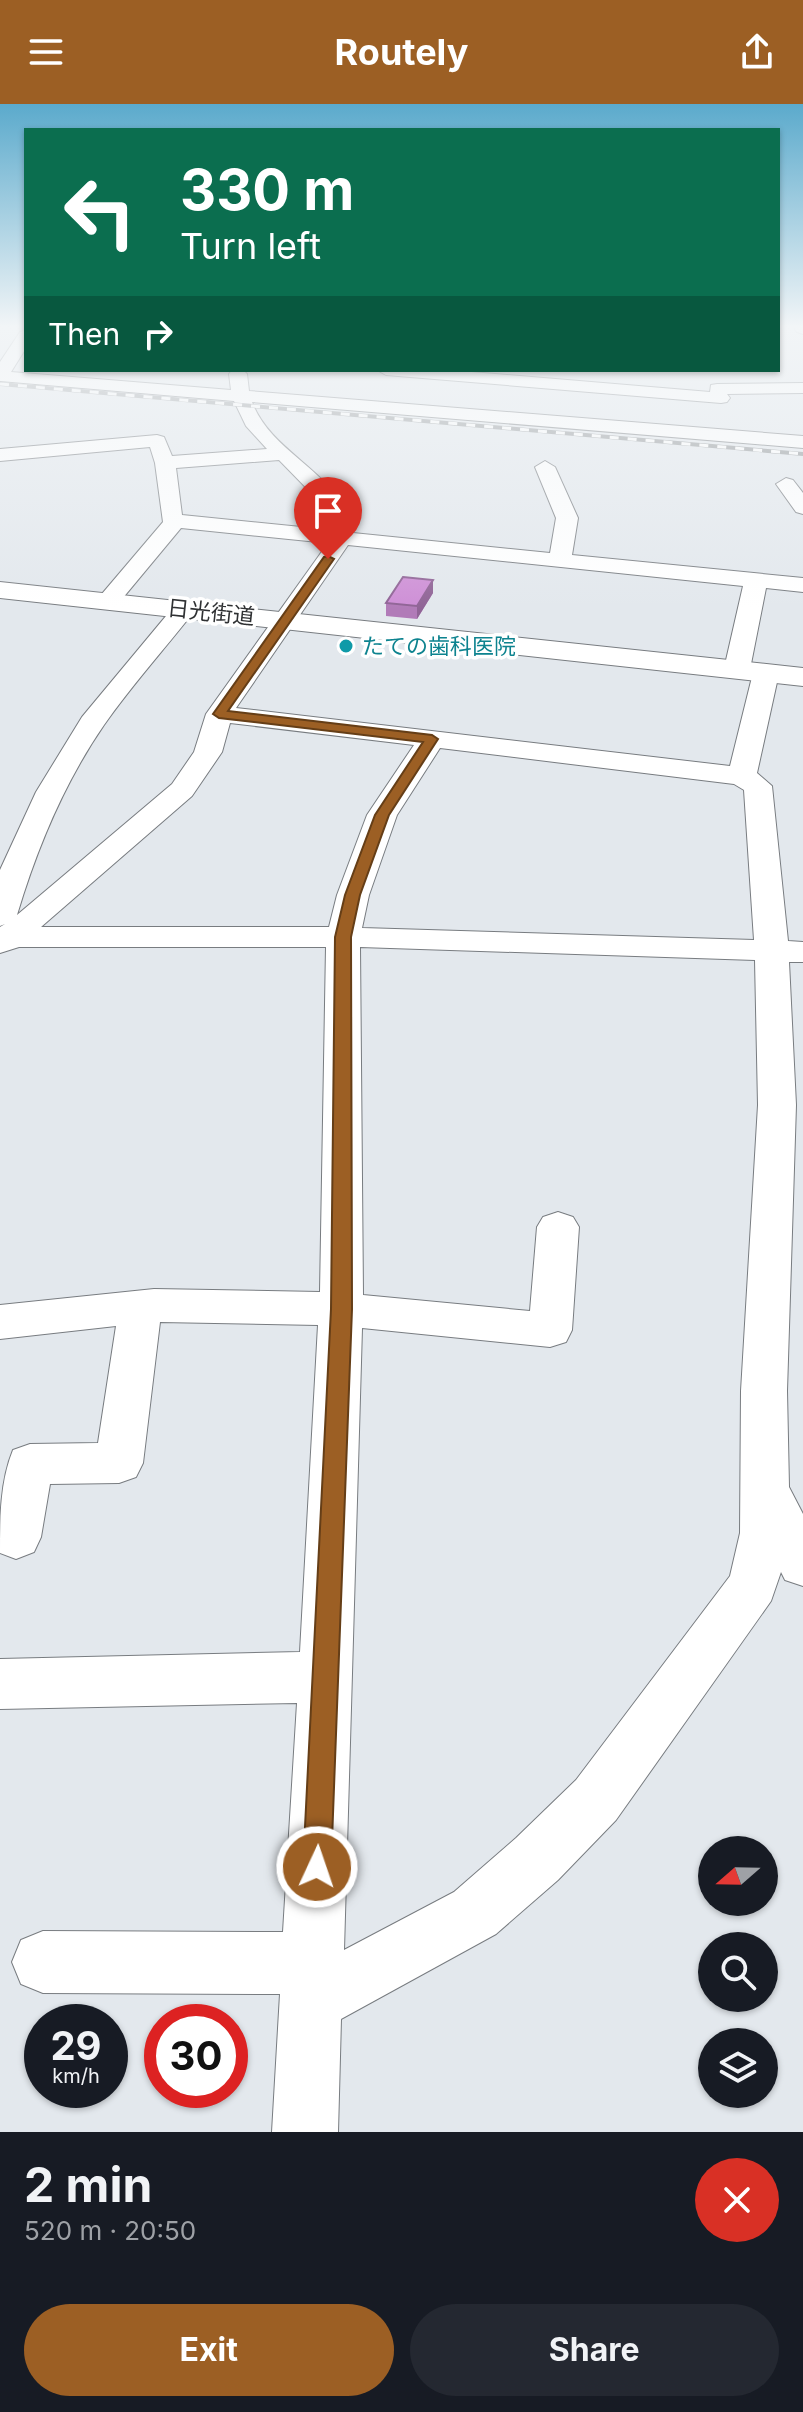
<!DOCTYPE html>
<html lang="en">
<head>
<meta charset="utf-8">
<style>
  body { margin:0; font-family:Inter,"Noto Sans JP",sans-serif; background:#242831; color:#f1f3f6; height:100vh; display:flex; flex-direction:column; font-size:30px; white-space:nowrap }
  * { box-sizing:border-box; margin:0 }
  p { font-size:26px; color:#9ea1a6 }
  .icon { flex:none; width:44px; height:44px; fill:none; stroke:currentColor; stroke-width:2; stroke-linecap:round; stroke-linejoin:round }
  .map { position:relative; height:2028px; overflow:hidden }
  .panel { display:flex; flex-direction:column; background:#171b24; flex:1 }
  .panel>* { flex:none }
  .hud { position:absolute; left:24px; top:24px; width:756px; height:244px; border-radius:0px; box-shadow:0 2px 6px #0004; background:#0b6e4f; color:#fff; overflow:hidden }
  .needle { width:52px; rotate:250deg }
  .tools { position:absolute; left:698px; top:1732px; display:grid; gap:16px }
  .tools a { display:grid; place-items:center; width:80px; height:80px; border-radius:50%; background:#171b24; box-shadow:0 2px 6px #0004; font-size:40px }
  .speed { position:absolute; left:24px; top:1900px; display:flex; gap:16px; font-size:40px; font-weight:700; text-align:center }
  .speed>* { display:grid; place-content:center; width:104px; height:104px; border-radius:50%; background:#171b24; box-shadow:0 2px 6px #0004; line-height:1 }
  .speed small { font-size:20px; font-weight:400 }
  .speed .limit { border:12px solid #d22; background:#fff; color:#111 }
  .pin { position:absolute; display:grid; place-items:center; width:68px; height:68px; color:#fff; margin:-82px -34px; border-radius:50% 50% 50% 0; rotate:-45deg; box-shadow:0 0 8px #0007 }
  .pin .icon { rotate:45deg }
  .me { position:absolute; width:88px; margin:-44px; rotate:3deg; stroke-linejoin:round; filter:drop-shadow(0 0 6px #0008) }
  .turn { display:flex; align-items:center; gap:28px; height:168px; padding:0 24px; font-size:36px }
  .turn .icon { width:104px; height:104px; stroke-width:2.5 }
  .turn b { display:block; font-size:56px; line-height:68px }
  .then { display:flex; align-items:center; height:76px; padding:0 24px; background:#0003; gap:16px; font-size:30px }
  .round { display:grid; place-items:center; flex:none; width:84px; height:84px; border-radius:42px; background:#242831 }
  .headline { display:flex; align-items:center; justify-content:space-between; height:136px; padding:0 24px }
  h1 { font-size:48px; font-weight:700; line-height:60px }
  .action { display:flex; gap:16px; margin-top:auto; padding:16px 24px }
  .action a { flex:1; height:92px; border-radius:48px; background:#9c5f24; color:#fff; font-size:32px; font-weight:700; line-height:92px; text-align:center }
  .action a+a { background:#242831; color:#f1f3f6 }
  header { display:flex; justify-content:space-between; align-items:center; height:104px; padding:0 24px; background:#9c5f24; color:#fff; font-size:36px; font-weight:700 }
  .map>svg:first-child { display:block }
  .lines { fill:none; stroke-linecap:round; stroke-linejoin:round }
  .minor-casing { stroke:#787c80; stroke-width:2 }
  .highway-casing { stroke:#787c80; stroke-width:2 }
  .minor { fill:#fff; fill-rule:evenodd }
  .highway { fill:#fff; fill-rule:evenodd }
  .rail-casing { stroke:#8d9194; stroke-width:4 }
  .rail { stroke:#fff; stroke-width:3; stroke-dasharray:9; stroke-linecap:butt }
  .wall { fill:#b17bb8 }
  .shaded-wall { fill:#906496 }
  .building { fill:#ce8fd6; stroke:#906496; stroke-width:2 }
  .route { fill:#9c5f24; stroke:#653e17; stroke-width:2 }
  .culture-dot { fill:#0f9aa8; stroke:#fff; stroke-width:3 }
  .labels { text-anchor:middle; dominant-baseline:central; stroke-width:7; stroke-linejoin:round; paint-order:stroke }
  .far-street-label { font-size:22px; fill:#2f3133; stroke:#fff }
  .far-culture-label { font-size:22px; fill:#0d838f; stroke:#fff; text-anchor:start }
</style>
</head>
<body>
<header><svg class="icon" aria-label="menu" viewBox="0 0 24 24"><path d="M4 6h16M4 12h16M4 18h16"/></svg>Routely<svg class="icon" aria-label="share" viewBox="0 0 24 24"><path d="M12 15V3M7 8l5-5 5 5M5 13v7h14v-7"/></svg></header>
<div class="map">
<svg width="803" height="2028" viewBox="0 0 803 2028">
  <rect width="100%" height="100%" fill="#e3e8ed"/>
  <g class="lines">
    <g class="minor-casing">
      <path id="minor" d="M792,221H803V230L797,228Z
        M26,226V244L11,268L231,286L229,270L232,266H243L247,270L249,287L803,332V344L252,298C272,352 343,369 353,429L550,449L556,414L535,363L545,357L555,363L578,414L572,451L803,474V488L766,484L750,565L746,570H728L724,565L743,482L348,441L236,604L730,662L753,569L757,564H775L779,569L757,669L772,682L788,837L803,838V858H789L796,1001L787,1287L789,1383L803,1410V1482L785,1476L781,1468L771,1497L616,1716L558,1776L496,1830L341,1915L338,2028H272L280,1890L43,1889L21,1880L12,1858L21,1836L43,1827L283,1828L297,1599L0,1605V1555L300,1548L318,1221L160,1218L143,1359L136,1373L119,1379L50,1380L41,1433L34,1448L16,1455L0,1449C0,1413 0,1378 13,1346L30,1340L98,1339L116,1222L0,1235V1201L154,1185L320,1188L326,843H19L0,849V823L5,820L0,822V766L36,688L82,613L176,500H192L196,505L192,510C163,547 131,582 104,621C64,679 37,744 17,811L172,680L194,648L206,610L328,439L181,424L117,501H101L97,496L101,491L163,418L155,359L150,343L0,357V345L157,331L164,333L172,352L267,345L246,322L234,297L0,277V258L20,228ZM279,356L322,400L331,426L182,411L176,364ZM230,619L414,641L367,711L337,791L329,823H41L192,692L222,648ZM440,644L734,680L744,686L754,836L362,824L369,791L397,711ZM360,843L755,856L758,1001L741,1287L740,1429L730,1472L576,1676L516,1734L454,1788L344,1846L362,1224L550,1243L566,1238L572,1226L579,1123L573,1113L558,1108L543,1113L537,1123L530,1207L363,1191Z
        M377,266H448L710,288L711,281L717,280L803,279V289L727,290L730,294L727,298L721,299L386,271Z
        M786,374L793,376L803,389V410L796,408L776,380Z"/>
    </g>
    <g class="highway-casing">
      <path id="highway" d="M0,478L803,564V582L0,494Z"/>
    </g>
    <use href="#minor" class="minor"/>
    <use href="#highway" class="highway"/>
    <g class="rail-casing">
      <path id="rail" d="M0,280L803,350"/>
    </g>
    <use href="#rail" class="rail"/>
  </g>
  <path class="wall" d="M433,476V489L417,515L386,512V499Z"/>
  <path class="shaded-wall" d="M433,476V489L417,515V502Z"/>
  <path class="building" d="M403,473L433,476L417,502L386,499Z"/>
  <linearGradient id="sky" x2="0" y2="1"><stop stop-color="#5baacc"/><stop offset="0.44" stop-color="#f2f5f7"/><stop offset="1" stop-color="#f2f5f7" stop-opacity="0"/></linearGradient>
  <rect width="803" height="505" fill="url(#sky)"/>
  <path class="route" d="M328,452L334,455L228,607L432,631L438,635L389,711L360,791L351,833L352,1205L331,1763L327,1773L317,1777L307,1773L303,1763L331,1205L335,833L345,791L375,711L423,638L219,614L213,610L324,453Z"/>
  <circle class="culture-dot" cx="346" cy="542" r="8"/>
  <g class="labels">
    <g class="far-street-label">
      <text transform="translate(211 508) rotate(6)">日光街道</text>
    </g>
    <g class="far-culture-label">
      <text x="362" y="542">たての歯科医院</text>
    </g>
  </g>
</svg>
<div class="tools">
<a><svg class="needle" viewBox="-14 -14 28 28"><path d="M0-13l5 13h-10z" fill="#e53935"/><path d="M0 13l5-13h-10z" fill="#9ea1a6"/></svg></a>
<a><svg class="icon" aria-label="search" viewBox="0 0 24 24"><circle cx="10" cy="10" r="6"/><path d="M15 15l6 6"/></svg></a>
<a><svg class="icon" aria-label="layers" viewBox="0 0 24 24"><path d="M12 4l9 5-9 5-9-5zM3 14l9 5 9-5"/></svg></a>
</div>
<div class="speed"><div>29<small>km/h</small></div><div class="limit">30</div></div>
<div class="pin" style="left:328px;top:455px;background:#d93025"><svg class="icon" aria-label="arrive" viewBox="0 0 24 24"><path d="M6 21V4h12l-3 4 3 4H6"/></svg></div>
<svg class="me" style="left:317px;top:1763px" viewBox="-20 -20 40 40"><circle r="17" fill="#9c5f24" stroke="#fff" stroke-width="3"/><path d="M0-11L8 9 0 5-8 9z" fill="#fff"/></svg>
<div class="hud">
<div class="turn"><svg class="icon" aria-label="left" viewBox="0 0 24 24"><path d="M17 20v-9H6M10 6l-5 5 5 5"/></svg><div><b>330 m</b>Turn left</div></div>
<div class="then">Then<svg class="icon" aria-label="right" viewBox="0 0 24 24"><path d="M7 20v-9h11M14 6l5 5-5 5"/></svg></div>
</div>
</div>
<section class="panel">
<div class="headline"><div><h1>2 min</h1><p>520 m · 20:50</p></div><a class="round" style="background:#d93025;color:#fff"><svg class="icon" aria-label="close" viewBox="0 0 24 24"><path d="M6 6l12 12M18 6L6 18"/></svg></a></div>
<div class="action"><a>Exit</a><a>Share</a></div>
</section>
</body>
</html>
